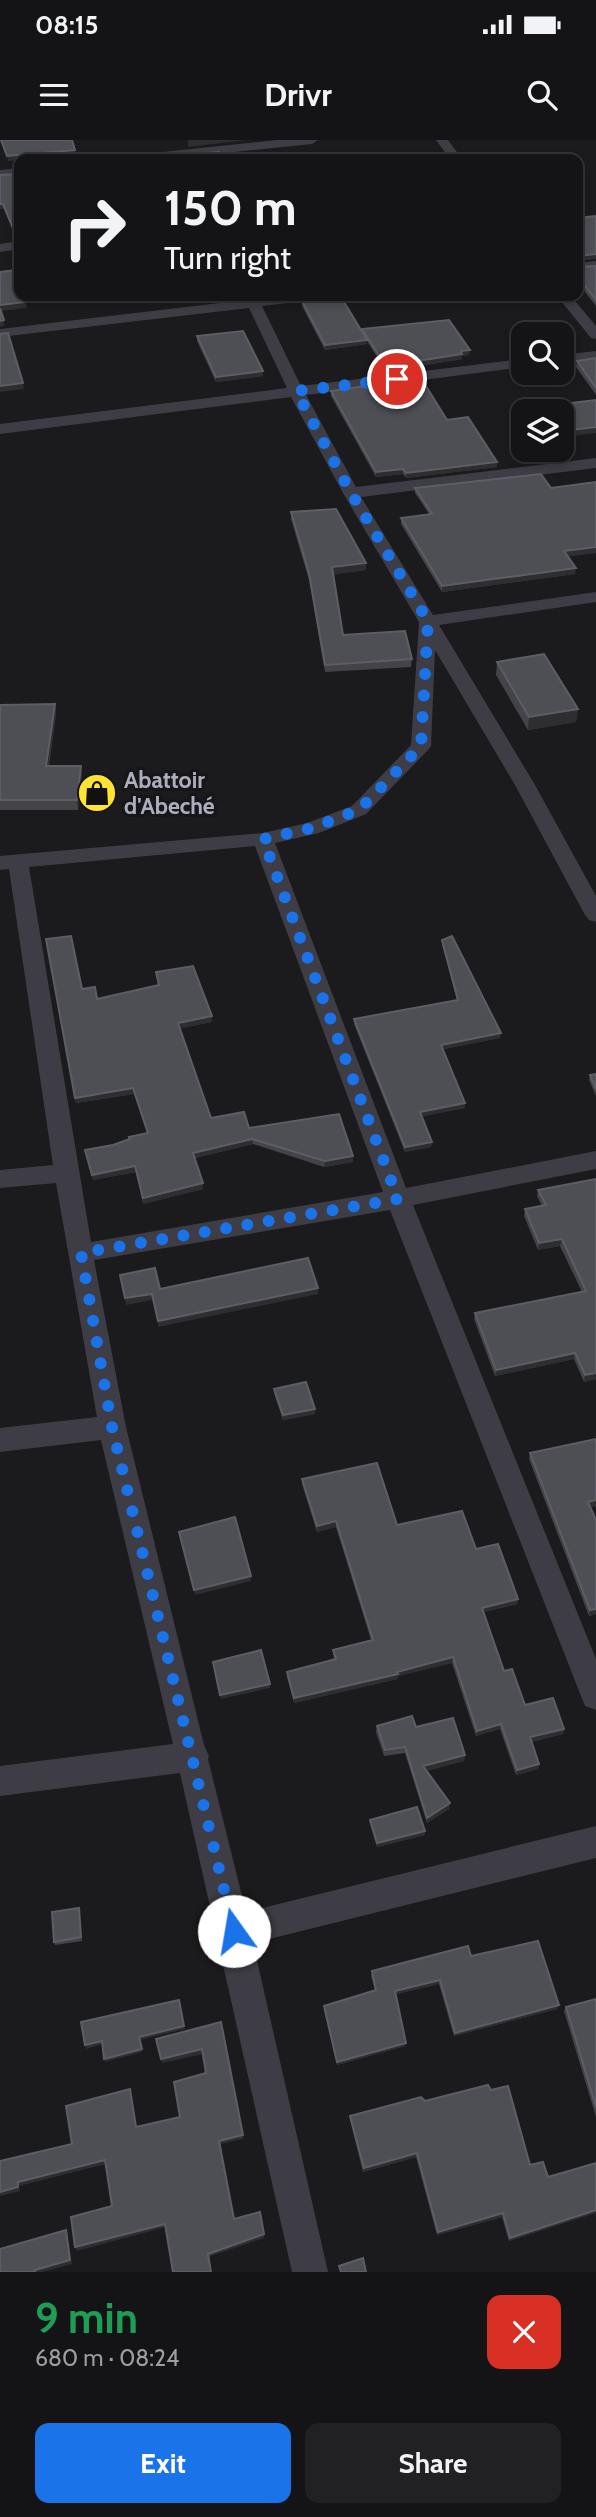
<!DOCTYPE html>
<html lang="en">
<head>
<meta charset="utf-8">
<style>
  body { margin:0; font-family:Cabin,sans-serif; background:#212123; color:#f1f3f6; height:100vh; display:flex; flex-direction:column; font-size:26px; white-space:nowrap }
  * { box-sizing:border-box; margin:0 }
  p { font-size:23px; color:#9d9ea1 }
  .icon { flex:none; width:38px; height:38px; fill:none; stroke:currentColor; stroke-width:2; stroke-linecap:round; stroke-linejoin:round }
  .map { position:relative; height:2132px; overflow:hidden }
  .details { display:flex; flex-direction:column; background:#141416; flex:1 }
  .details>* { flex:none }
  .guide { position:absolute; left:14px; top:14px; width:569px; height:147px; border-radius:14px; box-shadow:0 4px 10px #0003,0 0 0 2px #333335; background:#141416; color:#f1f3f6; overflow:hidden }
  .controls { position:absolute; left:511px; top:182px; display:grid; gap:14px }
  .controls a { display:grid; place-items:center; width:63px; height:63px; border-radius:14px; background:#141416; box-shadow:0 4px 10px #0003,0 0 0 2px #333335; font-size:35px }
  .pin { position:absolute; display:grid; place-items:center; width:60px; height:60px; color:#fff; margin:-30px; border:4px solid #fff; border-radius:50%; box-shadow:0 2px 7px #0007 }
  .me { position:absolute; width:77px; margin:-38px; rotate:347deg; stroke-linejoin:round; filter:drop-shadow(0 0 5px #0008) }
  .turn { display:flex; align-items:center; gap:24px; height:147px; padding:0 35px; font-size:32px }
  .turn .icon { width:91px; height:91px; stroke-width:2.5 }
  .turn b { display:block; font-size:49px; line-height:60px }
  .round { display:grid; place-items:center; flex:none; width:74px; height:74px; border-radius:14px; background:#212123 }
  .summary { display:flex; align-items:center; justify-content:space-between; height:119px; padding:0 35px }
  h1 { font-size:42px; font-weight:700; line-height:52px; color:#1e9e55 }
  .button { display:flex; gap:14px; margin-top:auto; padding:14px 35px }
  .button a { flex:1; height:80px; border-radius:14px; background:#1a73e8; color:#fff; font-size:28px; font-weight:700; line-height:80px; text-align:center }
  .button a+a { background:#212123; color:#f1f3f6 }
  .status { display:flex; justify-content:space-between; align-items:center; height:49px; padding:0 35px; background:#141416; direction:ltr }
  .status svg { height:19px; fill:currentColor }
  header { display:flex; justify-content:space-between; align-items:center; height:91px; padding:0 35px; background:#141416; font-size:32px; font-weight:700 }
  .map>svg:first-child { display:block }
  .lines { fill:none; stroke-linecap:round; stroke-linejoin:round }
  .minor { fill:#3e3d45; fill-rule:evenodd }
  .wall { fill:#434348 }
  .shaded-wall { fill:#2e2e31 }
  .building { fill:#4e4f54; stroke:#5d5e65; stroke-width:2 }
  .route { stroke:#1a73e8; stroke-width:12; stroke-dasharray:0 21.6 }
  .labels { text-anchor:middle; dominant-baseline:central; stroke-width:6; stroke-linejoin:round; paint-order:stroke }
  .poi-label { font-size:23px; font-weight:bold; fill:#adaebd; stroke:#161618; text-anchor:start }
</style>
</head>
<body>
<div class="status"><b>08:15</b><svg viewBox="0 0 49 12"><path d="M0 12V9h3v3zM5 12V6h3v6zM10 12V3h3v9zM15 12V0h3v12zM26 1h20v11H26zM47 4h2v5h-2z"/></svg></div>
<header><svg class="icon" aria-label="menu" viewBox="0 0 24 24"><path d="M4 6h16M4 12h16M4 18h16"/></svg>Drivr<svg class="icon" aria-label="search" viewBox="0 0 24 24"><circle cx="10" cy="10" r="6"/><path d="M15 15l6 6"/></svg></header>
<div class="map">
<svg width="596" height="2132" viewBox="0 0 596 2132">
  <rect width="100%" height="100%" fill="#1b1b1d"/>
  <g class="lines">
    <path class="minor" d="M277,0H318L312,4L167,19H128L134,15Z
      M436,0H448L462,19H450Z
      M19,28V36L0,38V30Z
      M19,101V109L0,112V104Z
      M596,121V129L578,131V123Z
      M243,156H257L258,158L319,156L312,160L262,166L301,246L523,219V227L306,255L356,347L596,318V328L361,357L433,475L596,452V462L439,485L535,645L596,756V782L589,780L585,775L515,645L435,510L431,606L428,610L366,674L319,693L275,703L406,1048L596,1011V1029L413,1065L596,1519V1570L585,1566L581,1556L390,1070L94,1120L126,1287L204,1605L209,1616L208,1619L246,1772L596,1686V1718L253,1803L328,2132H292L180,1633L0,1656V1626L173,1604L101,1300L0,1312V1288L97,1277L56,1043L0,1048V1030L53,1025L9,729L0,730V716L263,693L307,683L352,666L411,605L419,482L343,353L291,257L0,294V284L287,248L249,168L0,197V189L245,160ZM255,706L383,1052L91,1102L29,727Z
      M557,156H571L596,186V199L591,198Z
      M596,211V219L562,223V215Z"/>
  </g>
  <path class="wall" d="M19,34V100L16,99L4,69H0Z
    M596,126V166L578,143V127Z
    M302,161L362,192V189L469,215L462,216V219L413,227V230L387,233L367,201V204L325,210L302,166Z
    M197,196L263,231V236L216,242L197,201Z
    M596,218V255L576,227L577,221Z
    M331,251L447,280L497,327L406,338L403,334L376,337L331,256Z
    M596,342V413L568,416L575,434L442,452L401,384V378L429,374L415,353V348H551Z
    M291,372L366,430L333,434L343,495L412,519L411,527L325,532L309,440L291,379Z
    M497,522L578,569L576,582L528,590L496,535Z
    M55,564L56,574L49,626H81L82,635L78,670H0V565Z
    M46,799L82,849L97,859L158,845L156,832L212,882L180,888L211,978L353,1016V1022L324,1027L253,1004L195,1018L203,1043V1049L143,1064L136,1032L93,1040L85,1010L113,1005L147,993L134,954L76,963Z
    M442,800L500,898L443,909L465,963V968L422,976L432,1002L431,1007L405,1012L354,884V879L457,860L442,805Z
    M596,934V956L589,940L590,935Z
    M596,1039V1239L584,1242L574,1219L495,1236L474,1179L475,1173L582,1152L560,1106L538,1110L524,1076L525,1069L542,1066L537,1056L538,1050Z
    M274,1249L315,1274L283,1280L274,1253Z
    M530,1313L596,1366L590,1367L596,1380V1474L589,1476L529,1319Z
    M302,1339L397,1385L476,1409L518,1459L517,1464L484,1472L504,1531L525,1565L564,1589L563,1594L531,1602L539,1624L538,1629L516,1635L500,1589L476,1596L452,1523L398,1536L397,1539L294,1563L287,1537V1532L334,1520L333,1510L371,1500L336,1387L317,1392L302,1344Z
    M377,1586L416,1587L465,1615L464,1621L426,1631L449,1669L427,1683L405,1613L384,1616L376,1592Z
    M370,1680L425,1695L377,1707L370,1683Z
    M79,1768L82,1801L55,1805L54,1802Z
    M471,1816L557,1869L454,1896L439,1844L396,1854L406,1903L405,1906L337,1925L324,1870V1866L375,1850L371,1836L372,1831Z
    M596,1859V1977L564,1871L566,1867Z
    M425,1961L548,2037L584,2076L509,2101L502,2077L437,2095L416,2017L363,2032L350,1980V1976Z"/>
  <path class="shaded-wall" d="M188,0H247L188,7Z
    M75,10L76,15L19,19V20L8,21L7,16Z
    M0,64H3L4,69H0Z
    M596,114V119L578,121V116Z
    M26,162L27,168L0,171V165Z
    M4,180V186L0,187V181Z
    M367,200V204L325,210V205Z
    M470,210L469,215L462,216V219L413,227V230L387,233V228Z
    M263,231V236L216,242V237Z
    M23,243L24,249L0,252V246Z
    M596,287V293L562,297V291Z
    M497,322V327L406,338V333Z
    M403,329V334L376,337V332Z
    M596,407V413L564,417V411Z
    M366,423V430L332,435V427Z
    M576,428L575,434L442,452V446Z
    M55,564L56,574L47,635L46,626Z
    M578,569L576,582L528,590L529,577Z
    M81,626L82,635L78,670L77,660Z
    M212,876V882L179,889L178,883Z
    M501,893L500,898L440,910L441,905Z
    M133,948L134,954L76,963L75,958Z
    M465,963V968L420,977V972Z
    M252,999L253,1004L193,1018V1013Z
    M432,1002L431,1007L405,1012V1007Z
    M353,1016V1022L324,1027L325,1021Z
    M135,1026L136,1032L93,1040L92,1035Z
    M203,1043V1049L143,1064V1058Z
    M562,1099L560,1106L538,1110L539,1103Z
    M318,1148V1154L158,1187V1181Z
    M152,1154V1160L126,1165L125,1158Z
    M575,1213L574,1219L495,1236L496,1230Z
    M596,1233V1239L584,1242L585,1235Z
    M315,1269V1274L283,1280V1275Z
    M596,1360V1366L587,1368L588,1362Z
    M336,1381V1387L317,1392V1386Z
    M251,1436V1441L195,1455L194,1450Z
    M518,1459L517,1464L481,1473L482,1468Z
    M596,1469V1474L589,1476L590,1470Z
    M453,1517L452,1523L398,1536L397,1539L294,1563V1558Z
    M270,1544V1548L221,1559L220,1555Z
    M501,1584L500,1589L476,1596L477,1591Z
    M564,1589L563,1594L529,1602L530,1597Z
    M465,1615L464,1621L422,1632L423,1626Z
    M539,1624L538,1629L516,1635L517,1630Z
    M450,1663L449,1669L427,1683V1678Z
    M425,1691V1695L377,1707V1703Z
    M440,1840L439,1844L394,1855L395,1851Z
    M559,1865L557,1869L454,1896L455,1893Z
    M184,1886L185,1889L140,1900L139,1897Z
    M102,1901L103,1904L86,1909L85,1905Z
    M406,1903L405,1906L337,1925V1922Z
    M142,1909V1912L105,1922L104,1919Z
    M202,1909L203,1914L162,1923L161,1919Z
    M243,1995V1999L220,2004L219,2001Z
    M417,2013L416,2017L363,2032L364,2028Z
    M105,2020L106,2024L19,2046L20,2051L0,2056V2052L18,2042Z
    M596,2070V2073L509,2101L510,2098Z
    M503,2073L502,2077L437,2095L438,2092Z
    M165,2084L166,2087L77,2111L75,2107Z
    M66,2090L67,2094L72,2124L42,2132H35V2130Z
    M264,2094V2098L208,2117V2114Z"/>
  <path class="building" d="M1,0H72L75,10L7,16Z
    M219,12L220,19H197L194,14Z
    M19,34V95L15,93L3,64H0V35Z
    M596,76V114L578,116V78Z
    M596,126V160L578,137V127Z
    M15,130L19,143V156H24L26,162L0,165V132Z
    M341,157L367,200L325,205L302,161Z
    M0,168L4,180L0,181Z
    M449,180L470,210L461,211L462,214L411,222L413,225L387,228L362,189Z
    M243,191L263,231L216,237L197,196Z
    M8,193L23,243L0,246V194Z
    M596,218V248L577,221Z
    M421,238L447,280L468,277L497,322L406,333L403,329L376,332L331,251Z
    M596,260V287L562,291V271H524L522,269Z
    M541,334L551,348L596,342V407L564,411L576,428L442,446L401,378L432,374L415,348Z
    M336,369L366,423L332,427L343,495L405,491L412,519L325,525L309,433L291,372Z
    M544,514L578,569L529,577L497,522Z
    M55,564L46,626H81L77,660H0V565Z
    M71,796L82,849L95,847L97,859L159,845L156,832L193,826L212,876L178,883L211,978L244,972L249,988L339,974L353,1016L325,1021L252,999L193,1013L203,1043L143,1058L135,1026L92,1035L85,1010L113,1005L130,999L129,997L148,993L133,948L75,958L46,799Z
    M452,796L501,893L441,905L465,963L420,972L432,1002L405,1007L354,879L458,860L442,800Z
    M596,934V949L590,935Z
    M596,1039V1233L585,1235L575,1213L496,1230L475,1173L586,1151L562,1099L539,1103L525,1069L546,1065L538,1050Z
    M308,1118L318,1148L158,1181L152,1154L125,1158L120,1135L155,1128L160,1149Z
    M306,1242L315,1269L283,1275L274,1249Z
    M596,1299V1360L588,1362L596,1380V1469L590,1470L530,1313Z
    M377,1323L397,1385L462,1371L476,1409L498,1404L518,1459L482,1468L504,1531L512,1529L525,1565L553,1558L564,1589L530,1597L539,1624L517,1630L501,1584L477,1591L453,1517L397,1532L398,1534L294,1558L287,1532L336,1519L333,1510L373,1500L336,1381L317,1386L302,1339Z
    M235,1377L251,1436L194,1450L179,1392Z
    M261,1510L270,1544L220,1555L213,1522Z
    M412,1576L416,1587L453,1578L465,1615L423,1626L450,1663L427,1678L405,1607L385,1610L377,1586Z
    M417,1667L425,1691L377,1703L370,1680Z
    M79,1768L81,1797L54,1802L52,1772Z
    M538,1801L559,1865L455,1893L440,1840L395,1851L406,1903L337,1922L324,1866L376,1850L372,1831L468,1806L471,1816Z
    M596,1859V1967L566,1867Z
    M179,1860L184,1886L139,1897L142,1909L104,1919L102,1901L85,1905L81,1882Z
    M221,1882L243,1995L219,2001L234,2079L260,2072L264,2094L208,2114L211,2132H173L165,2084L75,2107L71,2077L112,2066L105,2020L18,2042V2047L0,2052V2021L72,2004L66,1966L130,1949L136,1987L180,1977L174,1942L206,1933L202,1909L161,1919L156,1899Z
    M488,1945L491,1950L508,1946L530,2025L543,2022L548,2037L596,2023V2070L510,2098L503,2073L438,2092L417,2013L364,2028L350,1976L421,1957L425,1961Z
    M66,2090L70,2120L35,2130V2132H0V2109Z
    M363,2118L366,2132H341L339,2126Z"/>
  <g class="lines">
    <path class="route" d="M234,1791L112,1287L81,1113L398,1059L263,699L312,688L359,670L421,606L428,481L351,353L296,251L397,239"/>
  </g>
  <defs>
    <g id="shop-disc" transform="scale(2.0125)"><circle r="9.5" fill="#fee332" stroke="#161618"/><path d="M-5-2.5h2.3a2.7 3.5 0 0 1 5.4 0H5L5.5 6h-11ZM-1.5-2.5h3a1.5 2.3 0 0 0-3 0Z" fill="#111"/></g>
  </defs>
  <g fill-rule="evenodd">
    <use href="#shop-disc" x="97" y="653"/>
  </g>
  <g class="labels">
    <g class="poi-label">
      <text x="124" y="640">Abattoir<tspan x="124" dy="26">d'Abeché</tspan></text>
    </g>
  </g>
</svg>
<div class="controls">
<a><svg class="icon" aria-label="search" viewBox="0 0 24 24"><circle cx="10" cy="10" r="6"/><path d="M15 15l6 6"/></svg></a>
<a><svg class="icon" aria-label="layers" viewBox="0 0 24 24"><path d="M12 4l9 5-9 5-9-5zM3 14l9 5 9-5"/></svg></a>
</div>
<div class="pin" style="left:397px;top:239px;background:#d93025"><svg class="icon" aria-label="arrive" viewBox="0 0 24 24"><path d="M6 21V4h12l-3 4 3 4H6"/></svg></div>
<svg class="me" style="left:234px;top:1791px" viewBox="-20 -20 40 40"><circle r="19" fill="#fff"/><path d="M0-13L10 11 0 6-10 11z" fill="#1a73e8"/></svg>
<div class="guide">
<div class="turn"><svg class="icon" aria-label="right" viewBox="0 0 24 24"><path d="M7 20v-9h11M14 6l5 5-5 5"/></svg><div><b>150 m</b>Turn right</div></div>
</div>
</div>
<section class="details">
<div class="summary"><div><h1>9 min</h1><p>680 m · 08:24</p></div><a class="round" style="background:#d93025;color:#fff"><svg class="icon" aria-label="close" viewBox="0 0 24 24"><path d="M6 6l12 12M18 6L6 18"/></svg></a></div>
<div class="button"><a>Exit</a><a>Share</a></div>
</section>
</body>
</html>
